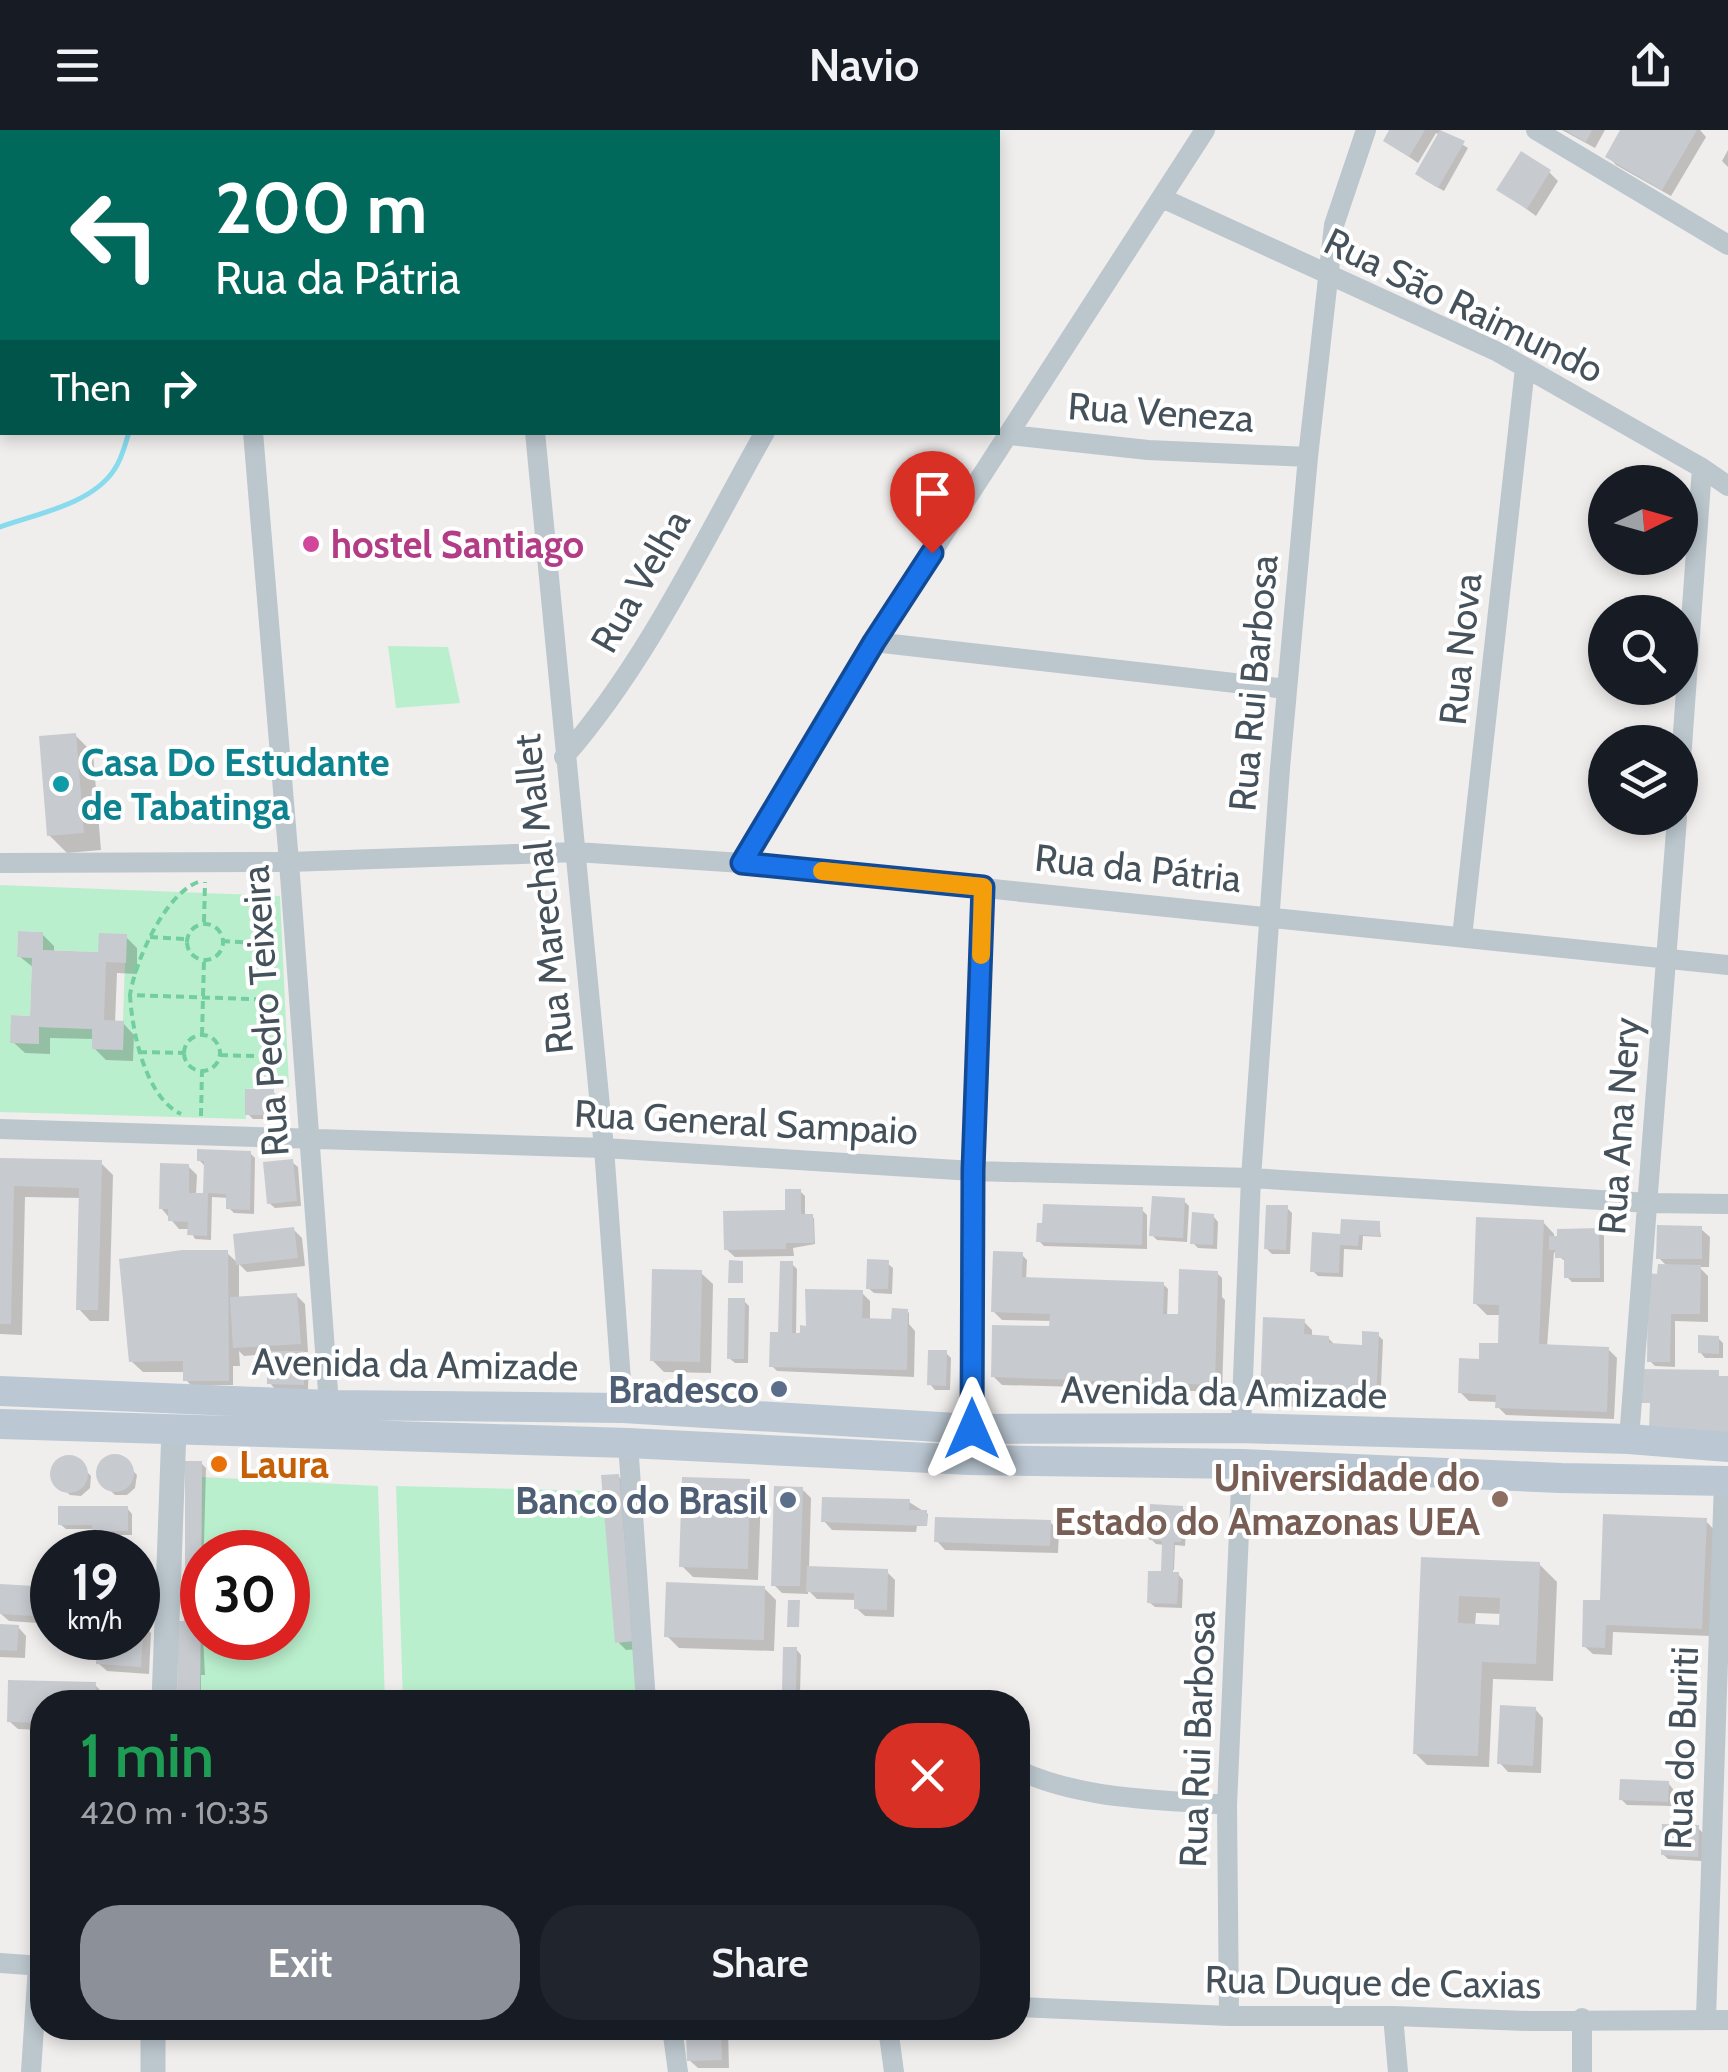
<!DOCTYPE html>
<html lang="en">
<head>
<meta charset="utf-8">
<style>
  body { margin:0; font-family:Cabin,sans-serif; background:#20242c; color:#f1f3f6; height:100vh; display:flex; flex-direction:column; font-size:38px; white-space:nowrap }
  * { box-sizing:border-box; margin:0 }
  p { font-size:32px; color:#9ea1a6 }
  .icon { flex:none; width:55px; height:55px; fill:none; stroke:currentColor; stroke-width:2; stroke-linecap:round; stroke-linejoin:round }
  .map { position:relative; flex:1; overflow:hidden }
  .details { position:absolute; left:30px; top:1560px; width:1000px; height:350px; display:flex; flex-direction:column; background:#171b24; border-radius:40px; box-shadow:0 5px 15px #0003 }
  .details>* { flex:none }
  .top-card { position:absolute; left:0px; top:0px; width:1000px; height:305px; box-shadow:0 5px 15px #0003; background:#00695c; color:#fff; overflow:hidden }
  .needle { width:65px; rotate:85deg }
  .buttons { position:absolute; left:1588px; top:335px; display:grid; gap:20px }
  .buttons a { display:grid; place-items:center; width:110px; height:110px; border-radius:50%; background:#171b24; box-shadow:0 5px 15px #0003; font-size:50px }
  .speed { position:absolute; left:30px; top:1400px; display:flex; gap:20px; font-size:50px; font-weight:700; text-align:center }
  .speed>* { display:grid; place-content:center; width:130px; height:130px; border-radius:50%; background:#171b24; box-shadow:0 5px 15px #0003; line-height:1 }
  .speed small { font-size:25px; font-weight:400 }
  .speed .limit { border:15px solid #d22; background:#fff; color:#111 }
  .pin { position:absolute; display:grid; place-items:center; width:85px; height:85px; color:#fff; margin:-102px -42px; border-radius:50% 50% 50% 0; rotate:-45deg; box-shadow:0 0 10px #0007 }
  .pin .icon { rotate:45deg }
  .me { position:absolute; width:110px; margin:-55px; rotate:0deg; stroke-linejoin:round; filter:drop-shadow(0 0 8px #0008) }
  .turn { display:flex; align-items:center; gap:35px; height:210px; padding:0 50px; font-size:45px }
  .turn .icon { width:130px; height:130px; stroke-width:2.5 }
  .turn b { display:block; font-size:70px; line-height:85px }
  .then { display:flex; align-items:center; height:95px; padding:0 50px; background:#0003; gap:20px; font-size:38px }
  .round { display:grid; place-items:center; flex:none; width:105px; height:105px; border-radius:40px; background:#20242c }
  .overview { display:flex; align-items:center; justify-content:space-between; height:170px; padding:0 50px }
  h1 { font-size:60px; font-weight:600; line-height:75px; color:#1e9e55 }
  .cta { display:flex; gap:20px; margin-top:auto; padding:20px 50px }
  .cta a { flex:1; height:115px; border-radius:40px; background:#8c9099; color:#fff; font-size:40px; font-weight:600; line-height:115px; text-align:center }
  .cta a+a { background:#20242c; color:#f1f3f6 }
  header { display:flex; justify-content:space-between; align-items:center; height:130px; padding:0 50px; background:#171b24; font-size:45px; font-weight:600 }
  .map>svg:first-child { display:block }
  .green { fill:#baefcd; fill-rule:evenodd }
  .shadow { fill:#0003; fill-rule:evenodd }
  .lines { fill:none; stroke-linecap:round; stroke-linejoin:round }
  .stream { stroke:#87dbed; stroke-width:5 }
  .building { fill:#c7cbd0; fill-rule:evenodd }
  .path { stroke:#72ce9e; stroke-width:4; stroke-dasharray:8 5; stroke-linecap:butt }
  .minor { stroke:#bbc6cd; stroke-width:20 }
  .tertiary { stroke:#bbc6cd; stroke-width:25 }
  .secondary { stroke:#bbc7d2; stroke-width:30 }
  .route-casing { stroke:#114b97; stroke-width:25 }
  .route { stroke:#1a73e8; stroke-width:18 }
  .slow { stroke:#f59e0b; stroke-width:18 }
  .hotel-dot { fill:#d1479c; stroke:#fff; stroke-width:4 }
  .culture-dot { fill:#0f9aa8; stroke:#fff; stroke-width:4 }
  .service-dot { fill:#5c6f8a; stroke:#fff; stroke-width:4 }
  .food-dot { fill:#e8710a; stroke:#fff; stroke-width:4 }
  .education-dot { fill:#8d6e63; stroke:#fff; stroke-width:4 }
  .labels { text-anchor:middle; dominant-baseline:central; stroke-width:8; stroke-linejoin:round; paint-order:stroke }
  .street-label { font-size:38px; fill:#45525b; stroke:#fff }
  .hotel-label { font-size:38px; font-weight:bold; fill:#b23c85; stroke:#fff; text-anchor:start }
  .culture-label { font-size:38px; font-weight:bold; fill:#0d838f; stroke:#fff; text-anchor:start }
  .service-label { font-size:38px; font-weight:bold; fill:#4e5e75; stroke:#fff; text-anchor:end }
  .food-label { font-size:38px; font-weight:bold; fill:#c56008; stroke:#fff; text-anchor:start }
  .education-label { font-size:38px; font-weight:bold; fill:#785e54; stroke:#fff; text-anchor:end }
</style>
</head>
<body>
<header><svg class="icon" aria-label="menu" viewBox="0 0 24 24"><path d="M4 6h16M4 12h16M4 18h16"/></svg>Navio<svg class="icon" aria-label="share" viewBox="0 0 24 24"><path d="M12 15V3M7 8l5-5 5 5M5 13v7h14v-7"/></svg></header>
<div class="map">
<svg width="1728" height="1942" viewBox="0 0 1728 1942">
  <rect width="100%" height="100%" fill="#f0eded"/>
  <path class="green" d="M388,516L448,517L460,573L396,578Z
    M0,755L280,766L289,957L245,959L246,989L0,982ZM18,801L43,802V820L98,822L126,804L122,920L92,919V899L39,897L38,914L11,885L30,886L32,828L17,827Z
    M202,1347L378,1356L385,1572H200ZM202,1422H288V1508H202Z
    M396,1356L603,1361L616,1513L633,1511L638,1572H403Z"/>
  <path class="shadow" d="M1392,0H1440L1468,18L1444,61L1423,49L1440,5L1436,3L1418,33L1386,11Z
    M1562,0H1605L1595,18Z
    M1623,0H1700L1706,7L1671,66L1616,35L1608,26Z
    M1728,20V37L1722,31Z
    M1549,42L1558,51L1536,86L1500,60Z
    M75,605L93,623L101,720L67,723L49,705Z
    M42,804L54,816V823L101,825L126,807L137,818V844L117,843L115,893H123L134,905L133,931L106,930L94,918V909L50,908V924L25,923L13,912L33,888L34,838L19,826Z
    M272,961L278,966V989H253L248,984Z
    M250,1023L255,1028L254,1084L234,1083L229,1078V1068L212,1067L211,1110L195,1109L190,1099H179L161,1078L188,1036L197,1045L196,1065L205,1066L204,1035L199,1030Z
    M0,1030L101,1033L113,1045L109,1191H90L79,1179L82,1068L25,1067L22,1205L0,1204Z
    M292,1032L298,1037L301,1076L275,1078L269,1073Z
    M800,1061L805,1066V1086L814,1088L815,1114L793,1118L794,1126L735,1127L726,1119L784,1083Z
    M1184,1071L1189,1076L1187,1112L1157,1110L1152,1105Z
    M1287,1078L1292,1083L1290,1124H1272L1266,1118Z
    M1142,1080L1147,1085V1119L1044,1116L1039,1111Z
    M1213,1086L1218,1092L1217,1119L1198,1118L1193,1113Z
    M1543,1092L1554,1104V1108L1598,1100L1604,1106V1152H1572L1567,1147L1566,1132L1554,1122L1547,1217L1608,1219L1617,1228L1614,1289L1506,1285L1498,1277V1272L1469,1271L1460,1262L1481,1231L1500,1216L1501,1185H1487L1475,1173Z
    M1379,1093L1381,1107L1363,1106L1362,1120L1344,1119L1343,1147L1318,1146L1313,1141L1343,1106Z
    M1701,1099L1710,1107L1709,1137H1699L1708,1146V1192L1675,1191V1237L1655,1236L1650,1231L1656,1146L1668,1137L1659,1128Z
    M294,1100L302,1108L305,1136L247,1142L239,1134Z
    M227,1123L239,1134V1169L296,1165L305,1174L308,1222H301L309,1229L308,1259H275L270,1253V1224L244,1226L239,1221L240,1236H233V1255H191L186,1250V1242H143L131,1231Z
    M1022,1125L1027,1130L1026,1150L1163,1154L1168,1159L1167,1187H1181L1217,1143L1222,1148V1167L1225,1170L1222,1262L1106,1258L1102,1255L1080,1254V1257L1002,1255L993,1246L1052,1199V1191L1002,1190L993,1181Z
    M887,1133L893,1138L892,1164L874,1163L868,1158Z
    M792,1134L797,1139L796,1205L862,1163L870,1171V1191L898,1192L907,1181L909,1183V1194L915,1201L914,1247L777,1241L772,1236L781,1205Z
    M701,1143L713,1154L711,1243L664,1242L652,1230Z
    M744,1171L749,1176L748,1233H735L729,1228Z
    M1304,1192L1312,1200V1207L1328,1208L1336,1216L1364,1217L1378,1205L1383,1210L1380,1278L1271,1277L1262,1268Z
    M1718,1208L1723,1213V1228H1705L1700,1222Z
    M946,1223L951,1228L950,1260H935L930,1254Z
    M121,1328L137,1345L135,1358L127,1365H115L100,1350L99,1338L107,1329Z
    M61,1329H75L91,1346L90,1358L81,1366L70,1365L55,1351L54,1339Z
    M201,1333L206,1338L202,1488L205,1545H201V1572H180V1493H187Z
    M618,1346L627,1355L641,1519L626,1520L618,1512Z
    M749,1352L761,1364L758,1450L693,1447L682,1436Z
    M802,1359L811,1368L809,1439L887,1442L895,1450L894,1487L865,1486L856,1478V1470L817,1469L808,1460V1464L782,1463L774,1455Z
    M909,1372L928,1384L927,1396H917L916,1402L832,1400L824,1391Z
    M127,1378L132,1384V1405H100L94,1399H66L60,1394Z
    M1182,1378L1187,1384L1185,1416L1175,1415L1174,1440L1164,1439L1165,1415L1156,1414L1151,1409Z
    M1706,1391L1717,1403L1710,1506L1613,1502L1612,1525L1593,1524L1584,1516L1602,1473Z
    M1050,1392L1059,1401L1058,1423L945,1420L937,1411Z
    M1423,1430L1539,1434L1557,1452L1553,1551L1493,1549L1489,1637L1427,1635L1415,1623ZM1476,1483L1502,1484L1501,1497L1475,1496Z
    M1178,1444L1183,1450L1182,1478L1155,1477L1149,1472Z
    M138,1451H147L152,1456L151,1466L138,1465Z
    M2,1456L52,1459V1494L9,1491L0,1483Z
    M764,1458L776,1470L774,1521L679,1518L667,1506Z
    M138,1494L143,1495L151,1503L149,1544L107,1541L98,1533L100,1508H138Z
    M0,1496L18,1497L26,1506L25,1528L0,1527Z
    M796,1519L801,1525L800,1564H790L785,1559Z
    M10,1553L95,1555L103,1563V1572H42V1600L18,1599L9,1591Z
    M1535,1579L1543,1588L1541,1643L1508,1642L1500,1633Z
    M1668,1653L1673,1659L1672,1676L1627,1675L1622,1670Z
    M1698,1698L1703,1703L1702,1731L1668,1729L1663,1724Z
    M689,1898H728L729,1938H698L689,1930Z"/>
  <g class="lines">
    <path class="stream" d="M71,0L72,2
      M0,397C36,384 92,374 114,340C122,329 125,315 129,302"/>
  </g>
  <path class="building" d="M1389,0H1425L1409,27L1383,11Z
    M1440,0L1465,11L1438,58L1415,44Z
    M1565,0H1592L1586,12Z
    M1620,0H1697L1662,60L1605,27Z
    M1521,21L1551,40L1527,79L1496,60Z
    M76,603L84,703L47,706L39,606Z
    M18,801L43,802V820L98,822L99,803L127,804L126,833L106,832L104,890L124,891L123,920L92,919V899L39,897V914L10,913L11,885L30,886L32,828L17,827Z
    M245,959H274V985H245Z
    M197,1019L251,1021L250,1080L226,1079V1064L208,1063L207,1106L187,1105L188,1092L168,1091V1079H159L160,1033L189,1034V1063H203L204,1031H197Z
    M0,1028L102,1030L98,1180H76L79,1058L14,1056L11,1194H0Z
    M293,1029L297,1071L267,1074L263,1032Z
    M785,1059H801V1084H813L814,1113H786V1119L724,1120L723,1081L785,1080Z
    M1152,1066L1185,1068L1183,1108L1149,1106Z
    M1043,1074L1143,1077L1142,1115L1036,1112L1037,1093H1042Z
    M1266,1075H1288L1286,1120L1264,1119Z
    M1192,1082L1214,1084L1213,1115L1190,1114Z
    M1476,1087L1544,1090L1539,1214L1609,1217L1607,1282L1495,1278L1496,1265L1458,1263L1459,1228L1479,1229V1213H1498L1499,1175L1473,1174Z
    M1341,1089L1380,1091V1106L1359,1105L1358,1116L1340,1115L1339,1143L1310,1142L1312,1102L1340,1104Z
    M1657,1095L1702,1096V1129H1656Z
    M294,1097L298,1128L236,1135L233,1104Z
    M1599,1098L1600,1148H1564V1128H1555V1120H1549V1106H1557V1099Z
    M182,1120H228L229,1251H183V1231L129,1232L119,1129Z
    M993,1121L1023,1122L1022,1147L1164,1152L1163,1184H1178L1179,1139L1218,1141L1215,1255L991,1247L992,1195L1049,1196L1050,1184L991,1182Z
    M867,1129L889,1130L888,1159H866Z
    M729,1130L743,1131V1153H728Z
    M780,1131H793L792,1203H800V1195L806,1196L805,1159L863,1160L862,1188L891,1189L892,1178L908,1179L907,1240L769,1237L770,1202H778Z
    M1658,1134L1701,1135L1700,1184H1671L1670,1232H1647L1648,1143L1657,1144Z
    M652,1139L702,1140L700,1232L650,1231Z
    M297,1163L301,1214L233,1218L230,1167Z
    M728,1168H745L744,1229H727Z
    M1263,1187L1305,1189L1304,1204L1329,1206V1213L1362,1215V1201L1379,1202L1376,1274L1260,1269Z
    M1698,1205L1719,1206V1224L1698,1223Z
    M928,1220H947L946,1256L927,1255Z
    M267,1221H304V1255L267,1254Z
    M1642,1239L1719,1240V1246H1728V1304L1669,1303V1297H1649L1650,1273H1641Z
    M96 1343a19 19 0 1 1 38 0a19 19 0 1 1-38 0Z
    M50 1344a19 19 0 1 1 38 0a19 19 0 1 1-38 0Z
    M185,1331H202L200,1572H177L178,1491H184L185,1484Z
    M619,1344L633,1511L615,1513L601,1345Z
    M682,1347L750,1349L748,1439L679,1437Z
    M774,1356L803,1357L800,1456H771Z
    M822,1367L910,1369L909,1380H927V1396L821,1392Z
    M1150,1374L1183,1376L1181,1412H1174L1173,1442H1179L1177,1474L1147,1473L1148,1441H1161L1162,1411L1149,1410Z
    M58,1376H128V1401H92V1395H58Z
    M1603,1384L1707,1388L1702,1499L1606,1495L1605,1518L1582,1517L1583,1470H1600Z
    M935,1387L1051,1390L1050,1416L934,1412Z
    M1421,1427L1540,1432L1536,1534L1482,1532L1478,1626L1413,1624ZM1459,1466L1500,1468L1499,1495L1458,1493Z
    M807,1436L888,1439L887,1480L854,1479V1463L806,1462Z
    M666,1452L765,1456L764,1510L664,1507Z
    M0,1454L52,1457V1487L0,1484Z
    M788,1470H800L799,1497H787Z
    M138,1492H144L141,1537L96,1534L97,1508H138Z
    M0,1494L19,1495L17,1521L0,1520Z
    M783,1517H797L796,1560H782Z
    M8,1550L96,1552L95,1572H42V1593L7,1592Z
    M1500,1575L1536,1577L1533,1636L1497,1634Z
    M1620,1649L1669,1651L1668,1672L1619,1670Z
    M1662,1694L1699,1695L1698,1727L1661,1725Z
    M686,1898H721L722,1930L687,1931Z"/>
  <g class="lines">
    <path class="path" d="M198,752C164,765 135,832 130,865L279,870
      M204,792L205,752
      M187 812a18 18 0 1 1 36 0a18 18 0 1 1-36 0Z
      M150,807L185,809
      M222,811L277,814
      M130,865C132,901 145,967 181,984
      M202,905L204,830
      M184 923a18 18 0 1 1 36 0a18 18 0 1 1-36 0Z
      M139,922L184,923
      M220,925L285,927
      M201,986L202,941"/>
    <path class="minor" d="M224,0V2
      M508,0V2
      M1536,0L1728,115
      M861,2L862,0
      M1162,68L1498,222L1702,338L1728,356
      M0,212H2
      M253,302L289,732L329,1275
      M535,302L604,1018L623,1278
      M1010,305L1148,320L1308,327
      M874,512L1287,559
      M564,627C647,532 703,412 765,302
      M1680,644L1702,338
      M0,733L289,732L576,722L742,733L1728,835
      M742,733L874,512L1205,0
      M1462,807L1525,238
      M0,999L604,1018L973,1041L1251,1048L1649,1073L1728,1074
      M1241,1298L1251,1048L1280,638L1308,327L1334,95L1366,0
      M972,1308L973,1041L983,757
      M1629,1309L1677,688
      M628,1313L646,1572
      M1018,1640C1082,1670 1157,1669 1227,1675
      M0,1833L42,1836
      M1018,1877L1229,1886H1393L1529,1891L1728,1890
      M1229,1886L1227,1675L1242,1334
      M1393,1886L1398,1942
      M1706,1888L1724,1351
      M672,1898L678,1942
      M888,1898L894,1942
      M31,1942L38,1836
      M1582,1942V1888"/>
    <path class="tertiary" d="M164,1572L174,1299
      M153,1942V1898"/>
    <path class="secondary" d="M0,1261L329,1275L623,1278L973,1299L1241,1298L1629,1309L1728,1317
      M0,1294L628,1313L970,1330L1242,1334L1561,1348L1728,1351"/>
  </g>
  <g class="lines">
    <g class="route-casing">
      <path id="route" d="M932,423L874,512L742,733L983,757L973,1040L972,1299"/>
    </g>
    <use href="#route" class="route"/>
    <path class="slow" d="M822,741L983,757L981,825"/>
  </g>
  <circle class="hotel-dot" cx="311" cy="414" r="10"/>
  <circle class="culture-dot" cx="61" cy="654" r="10"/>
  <g class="service-dot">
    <circle cx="779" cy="1259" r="10"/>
    <circle cx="788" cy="1370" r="10"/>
  </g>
  <circle class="food-dot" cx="219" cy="1334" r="10"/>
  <circle class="education-dot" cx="1500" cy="1369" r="10"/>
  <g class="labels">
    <g class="street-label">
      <text transform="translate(1464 175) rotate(26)">Rua São Raimundo</text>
      <text transform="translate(1161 282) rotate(4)">Rua Veneza</text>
      <text transform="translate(640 451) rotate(-60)">Rua Velha</text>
      <text transform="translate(1460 519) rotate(-84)">Rua Nova</text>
      <text transform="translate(1253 553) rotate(-85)">Rua Rui Barbosa</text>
      <text transform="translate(1138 738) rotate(6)">Rua da Pátria</text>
      <text transform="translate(543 764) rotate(-96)">Rua Marechal Mallet</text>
      <text transform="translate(265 881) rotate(-94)">Rua Pedro Teixeira</text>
      <text transform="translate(746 992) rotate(3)">Rua General Sampaio</text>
      <text transform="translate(1619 996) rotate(-86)">Rua Ana Nery</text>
      <text transform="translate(415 1234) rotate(1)">Avenida da Amizade</text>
      <text transform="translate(1224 1262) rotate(1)">Avenida da Amizade</text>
      <text transform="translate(1197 1609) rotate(-88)">Rua Rui Barbosa</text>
      <text transform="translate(1681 1618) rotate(-88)">Rua do Buriti</text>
      <text transform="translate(1373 1852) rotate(1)">Rua Duque de Caxias</text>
    </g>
    <g class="hotel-label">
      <text x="331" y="414">hostel Santiago</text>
    </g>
    <g class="culture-label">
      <text x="81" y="632">Casa Do Estudante<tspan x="81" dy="44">de Tabatinga</tspan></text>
    </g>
    <g class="service-label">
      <text x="759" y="1259">Bradesco</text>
      <text x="768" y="1370">Banco do Brasil</text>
    </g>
    <g class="food-label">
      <text x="239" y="1334">Laura</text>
    </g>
    <g class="education-label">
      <text x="1480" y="1347">Universidade do<tspan x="1480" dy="44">Estado do Amazonas UEA</tspan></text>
    </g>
  </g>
</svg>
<div class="buttons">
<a><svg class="needle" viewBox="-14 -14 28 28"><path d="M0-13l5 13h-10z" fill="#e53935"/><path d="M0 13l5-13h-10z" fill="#9ea1a6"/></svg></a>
<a><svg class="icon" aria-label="search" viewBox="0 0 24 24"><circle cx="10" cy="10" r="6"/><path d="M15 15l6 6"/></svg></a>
<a><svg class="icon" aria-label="layers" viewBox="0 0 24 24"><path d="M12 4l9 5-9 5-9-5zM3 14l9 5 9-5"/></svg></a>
</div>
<div class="speed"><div>19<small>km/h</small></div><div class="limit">30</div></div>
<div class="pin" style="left:932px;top:423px;background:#d93025"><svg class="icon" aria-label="arrive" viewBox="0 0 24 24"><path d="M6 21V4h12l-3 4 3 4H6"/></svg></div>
<svg class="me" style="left:972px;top:1299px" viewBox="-20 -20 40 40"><path d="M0-17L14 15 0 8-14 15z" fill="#1a73e8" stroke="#fff" stroke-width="4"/></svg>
<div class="top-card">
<div class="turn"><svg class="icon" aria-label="left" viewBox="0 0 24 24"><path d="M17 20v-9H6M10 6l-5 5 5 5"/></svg><div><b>200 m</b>Rua da Pátria</div></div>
<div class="then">Then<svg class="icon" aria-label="right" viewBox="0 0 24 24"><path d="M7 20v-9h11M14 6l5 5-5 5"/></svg></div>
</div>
<section class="details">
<div class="overview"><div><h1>1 min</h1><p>420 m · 10:35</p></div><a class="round" style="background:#d93025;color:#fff"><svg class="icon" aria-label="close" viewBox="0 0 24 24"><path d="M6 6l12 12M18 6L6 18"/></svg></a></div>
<div class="cta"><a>Exit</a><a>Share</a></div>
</section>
</div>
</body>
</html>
